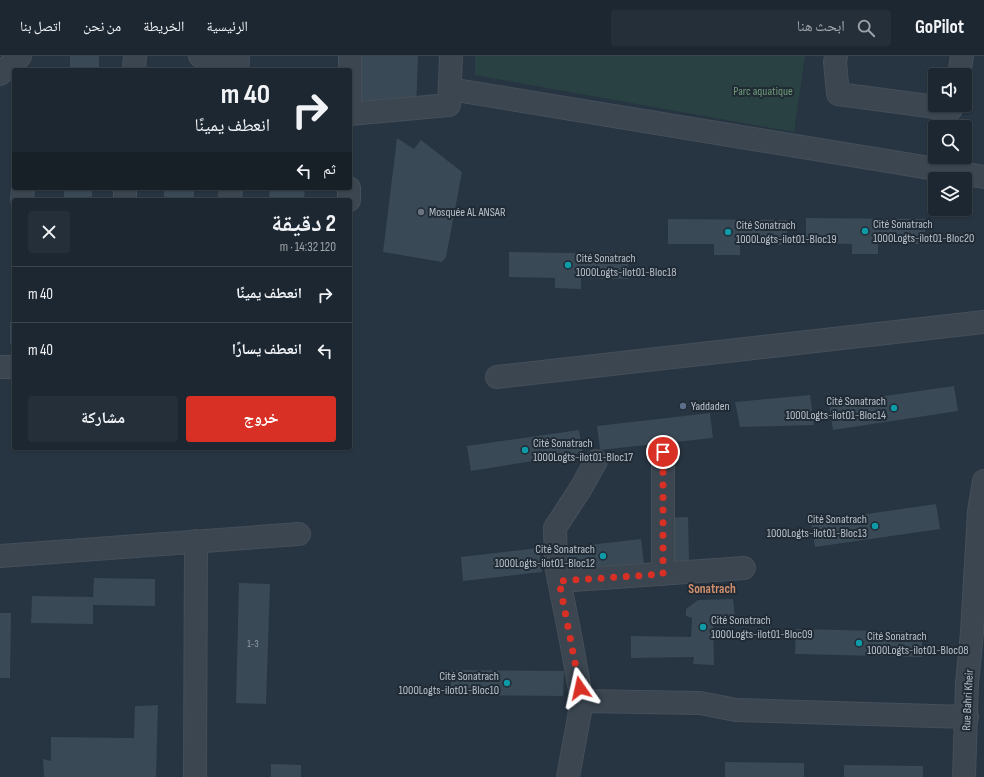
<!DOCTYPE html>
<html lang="ar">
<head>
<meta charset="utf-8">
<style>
  body { margin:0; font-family:"Sofia Sans Condensed","Noto Naskh Arabic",sans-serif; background:#252f39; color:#f1f3f6; direction:rtl; height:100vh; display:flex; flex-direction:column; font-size:15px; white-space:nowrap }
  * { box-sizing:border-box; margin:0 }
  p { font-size:13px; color:#a0a5ab }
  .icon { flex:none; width:22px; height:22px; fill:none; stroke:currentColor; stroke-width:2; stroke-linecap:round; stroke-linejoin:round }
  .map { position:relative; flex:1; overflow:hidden; direction:ltr }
  .sheet { position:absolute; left:12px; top:142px; width:340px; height:252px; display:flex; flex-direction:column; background:#1d2731; border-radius:4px; box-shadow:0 1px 3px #0004,0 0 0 1px #3b444d; direction:rtl }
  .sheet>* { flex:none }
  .top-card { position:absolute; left:12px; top:12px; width:340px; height:122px; border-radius:4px; box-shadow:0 1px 3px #0004,0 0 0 1px #3b444d; direction:rtl; background:#1d2731; color:#f1f3f6; overflow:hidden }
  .fabs { position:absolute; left:928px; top:12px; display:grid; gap:8px }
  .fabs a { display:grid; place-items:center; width:44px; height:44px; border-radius:4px; background:#1d2731; box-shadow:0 1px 3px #0004,0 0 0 1px #3b444d; font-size:20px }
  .pin { position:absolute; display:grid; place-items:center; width:34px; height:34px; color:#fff; margin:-17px; border:2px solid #fff; border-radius:50%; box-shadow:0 1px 4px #0007 }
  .me { position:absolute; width:44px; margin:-22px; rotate:349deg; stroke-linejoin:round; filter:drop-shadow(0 0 3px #0008) }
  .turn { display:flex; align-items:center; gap:14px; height:84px; padding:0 16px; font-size:18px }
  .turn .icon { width:52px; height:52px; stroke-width:2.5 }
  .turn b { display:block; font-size:28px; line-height:34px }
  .then { display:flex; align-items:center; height:38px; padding:0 16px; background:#0003; gap:8px; font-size:15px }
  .round { display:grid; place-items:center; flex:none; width:42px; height:42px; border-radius:4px; background:#252f39 }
  .head { display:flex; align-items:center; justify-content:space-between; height:68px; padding:0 16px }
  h1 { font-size:24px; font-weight:700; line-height:30px }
  .action { display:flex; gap:8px; margin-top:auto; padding:8px 16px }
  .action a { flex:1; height:46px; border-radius:4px; background:#d93025; color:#fff; font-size:16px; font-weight:700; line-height:46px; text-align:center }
  .action a+a { background:#252f39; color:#f1f3f6 }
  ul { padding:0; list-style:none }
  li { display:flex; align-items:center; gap:12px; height:56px; padding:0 16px; border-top:1px solid #3b444d }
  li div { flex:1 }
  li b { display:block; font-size:15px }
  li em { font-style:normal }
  header { display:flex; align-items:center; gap:24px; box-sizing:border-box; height:56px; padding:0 20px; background:#1d2731; border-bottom:1px solid #3b444d }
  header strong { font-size:19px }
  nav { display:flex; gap:22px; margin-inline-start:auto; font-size:14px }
  .search { width:280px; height:36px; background:#252f39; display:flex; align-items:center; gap:10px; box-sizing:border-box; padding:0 14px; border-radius:4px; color:#a0a5ab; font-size:15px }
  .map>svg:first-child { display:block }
  .green { fill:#294142 }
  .building { fill:#3a4956 }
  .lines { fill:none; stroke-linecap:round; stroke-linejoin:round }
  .minor-casing { stroke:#454f5a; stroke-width:24 }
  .minor { stroke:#3b4651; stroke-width:22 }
  .route { stroke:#d93025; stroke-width:7; stroke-dasharray:0 12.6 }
  .worship-dot { fill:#6b7280; stroke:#202b36; stroke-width:1.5 }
  .culture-dot { fill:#0f9aa8; stroke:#202b36; stroke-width:1.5 }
  .service-dot { fill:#5c6f8a; stroke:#202b36; stroke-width:1.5 }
  .labels { text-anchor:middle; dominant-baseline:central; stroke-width:4; stroke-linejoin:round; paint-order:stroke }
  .number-label { font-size:10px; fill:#96a1ac }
  .park-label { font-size:12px; fill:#709b76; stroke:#202b36 }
  .poi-label { font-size:12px; fill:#b8c1cb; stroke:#202b36; text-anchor:start }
  .street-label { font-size:12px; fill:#b8c1cb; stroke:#202b36 }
  .neighbourhood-label { font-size:13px; font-weight:bold; fill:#d28f6c; stroke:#202b36 }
</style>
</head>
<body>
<header>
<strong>GoPilot</strong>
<div class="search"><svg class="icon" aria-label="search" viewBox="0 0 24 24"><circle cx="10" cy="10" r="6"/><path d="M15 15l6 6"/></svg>ابحث هنا</div>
<nav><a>الرئيسية</a><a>الخريطة</a><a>من نحن</a><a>اتصل بنا</a></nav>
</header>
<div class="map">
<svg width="984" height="721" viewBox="0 0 984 721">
  <rect width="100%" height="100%" fill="#273441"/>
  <path class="green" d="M475,0H805L794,76L475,19Z"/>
  <path class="building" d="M70,0H99V14H70Z
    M358,0H418L416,52L356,49Z
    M397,82L414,93L421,84L462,116L446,201L442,206L383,196Z
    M64,132H92V144H64Z
    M164,132H194V144H164Z
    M270,132H305L304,144H278V142H269Z
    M806,162L925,163V188H878V198H852V188L806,187Z
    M668,163L787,164V189L740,188V199H714V188H668Z
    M509,196L628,198V223L581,222V233L555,232V222L509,221Z
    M10,266H14V289L10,288Z
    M954,330L958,355L833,374L829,348Z
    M810,339L814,369L740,371L735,346Z
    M710,357L713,382L600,394L597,370Z
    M579,374L583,397L471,415L467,390Z
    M936,448L940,473L815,491L811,466Z
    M688,461L689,506L666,507L663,462Z
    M641,483L644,508L565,517L563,492Z
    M539,492L542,516L463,525L461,501Z
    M94,522L155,523V550L93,549V568L31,567L32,540L93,541Z
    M239,527L270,528L266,648L236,647Z
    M733,543L735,561L713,559L714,609L693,608L694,601L631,602V580L691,581L692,562L686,560V553L698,544Z
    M0,557H11L10,622H0Z
    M796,573L922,576V601L795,598Z
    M451,614L564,615L563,640L451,639Z
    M158,649L156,721H44L43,703L51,705V681L134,682L135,650Z
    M725,706L804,707V721H725Z
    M271,708L301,709V721H271Z
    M844,709L923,710V721H844Z"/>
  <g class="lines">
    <g class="minor-casing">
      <path id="minor" d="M200,0L238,4L237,14
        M350,0V49
        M836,0L835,6L838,38L951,53L952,49
        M134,14L135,0
        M0,18L20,0
        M959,19L962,0
        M450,33L984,121
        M350,58L449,49L451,0
        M22,144L23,132
        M125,144V132
        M230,144L231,132
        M349,144V132
        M0,311H14
        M497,321L984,266
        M663,396V518
        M0,500L299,478
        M559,525L744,512
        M582,645L700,647L736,654L967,661
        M195,721L196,485
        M568,721L582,645L570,579L556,509L555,472L581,432L596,405
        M964,721L967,627L972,576L979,455L984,425"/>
    </g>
    <use href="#minor" class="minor"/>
  </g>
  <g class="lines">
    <path class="route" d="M580,632L559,525L663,518V396"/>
  </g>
  <circle class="worship-dot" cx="421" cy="156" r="4"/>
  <g class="culture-dot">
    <circle cx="865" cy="175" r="4"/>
    <circle cx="728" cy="176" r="4"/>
    <circle cx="568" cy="209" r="4"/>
    <circle cx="894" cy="352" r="4"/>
    <circle cx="525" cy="394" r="4"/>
    <circle cx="875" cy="470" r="4"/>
    <circle cx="603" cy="500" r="4"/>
    <circle cx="703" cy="571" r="4"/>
    <circle cx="859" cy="587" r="4"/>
    <circle cx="507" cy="627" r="4"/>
  </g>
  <circle class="service-dot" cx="683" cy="350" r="4"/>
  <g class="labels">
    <g class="number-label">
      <text x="253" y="588">1-3</text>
    </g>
    <g class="park-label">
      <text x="763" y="35">Parc aquatique</text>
    </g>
    <g class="poi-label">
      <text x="429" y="156">Mosquée AL ANSAR</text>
      <text x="873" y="168">Cité Sonatrach<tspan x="873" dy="14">1000Logts-ilot01-Bloc20</tspan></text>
      <text x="736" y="169">Cité Sonatrach<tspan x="736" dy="14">1000Logts-ilot01-Bloc19</tspan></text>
      <text x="576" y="202">Cité Sonatrach<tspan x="576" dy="14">1000Logts-ilot01-Bloc18</tspan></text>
      <text x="886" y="345" text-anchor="end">Cité Sonatrach<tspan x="886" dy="14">1000Logts-ilot01-Bloc14</tspan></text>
      <text x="691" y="350">Yaddaden</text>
      <text x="533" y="387">Cité Sonatrach<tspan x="533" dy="14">1000Logts-ilot01-Bloc17</tspan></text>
      <text x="867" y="463" text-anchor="end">Cité Sonatrach<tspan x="867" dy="14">1000Logts-ilot01-Bloc13</tspan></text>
      <text x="595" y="493" text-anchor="end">Cité Sonatrach<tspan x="595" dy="14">1000Logts-ilot01-Bloc12</tspan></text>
      <text x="711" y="564">Cité Sonatrach<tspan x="711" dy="14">1000Logts-ilot01-Bloc09</tspan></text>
      <text x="867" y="580">Cité Sonatrach<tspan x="867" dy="14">1000Logts-ilot01-Bloc08</tspan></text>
      <text x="499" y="620" text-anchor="end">Cité Sonatrach<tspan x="499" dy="14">1000Logts-ilot01-Bloc10</tspan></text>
    </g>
    <g class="street-label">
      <text transform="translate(968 644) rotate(-87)">Rue Bahri Kheir</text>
    </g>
    <g class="neighbourhood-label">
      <text x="712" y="533">Sonatrach</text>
    </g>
  </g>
</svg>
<div class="fabs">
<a><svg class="icon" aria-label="sound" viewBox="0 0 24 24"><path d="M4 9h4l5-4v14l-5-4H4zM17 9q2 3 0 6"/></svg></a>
<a><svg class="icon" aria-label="search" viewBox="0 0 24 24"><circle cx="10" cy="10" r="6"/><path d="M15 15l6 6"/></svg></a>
<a><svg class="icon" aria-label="layers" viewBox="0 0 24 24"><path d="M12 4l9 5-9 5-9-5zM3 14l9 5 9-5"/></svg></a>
</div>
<div class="pin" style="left:663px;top:396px;background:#d93025"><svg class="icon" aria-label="arrive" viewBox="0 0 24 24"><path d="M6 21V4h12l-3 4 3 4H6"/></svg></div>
<svg class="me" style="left:580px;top:632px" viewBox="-20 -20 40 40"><path d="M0-17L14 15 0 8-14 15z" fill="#d93025" stroke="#fff" stroke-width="4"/></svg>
<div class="top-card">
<div class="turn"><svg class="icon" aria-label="right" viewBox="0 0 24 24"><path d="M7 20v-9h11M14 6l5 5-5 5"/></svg><div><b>40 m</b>انعطف يمينًا</div></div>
<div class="then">ثم<svg class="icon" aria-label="left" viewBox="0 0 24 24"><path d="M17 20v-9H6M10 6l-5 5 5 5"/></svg></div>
</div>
<section class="sheet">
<div class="head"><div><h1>2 دقيقة</h1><p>120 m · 14:32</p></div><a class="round"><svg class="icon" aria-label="close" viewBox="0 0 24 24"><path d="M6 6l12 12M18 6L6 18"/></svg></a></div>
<ul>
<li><svg class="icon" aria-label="right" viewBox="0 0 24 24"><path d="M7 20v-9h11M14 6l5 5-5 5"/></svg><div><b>انعطف يمينًا</b></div><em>40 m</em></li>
<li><svg class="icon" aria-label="left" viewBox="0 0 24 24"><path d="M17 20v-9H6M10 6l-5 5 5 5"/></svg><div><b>انعطف يسارًا</b></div><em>40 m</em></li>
</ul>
<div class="action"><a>خروج</a><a>مشاركة</a></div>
</section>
</div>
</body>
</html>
